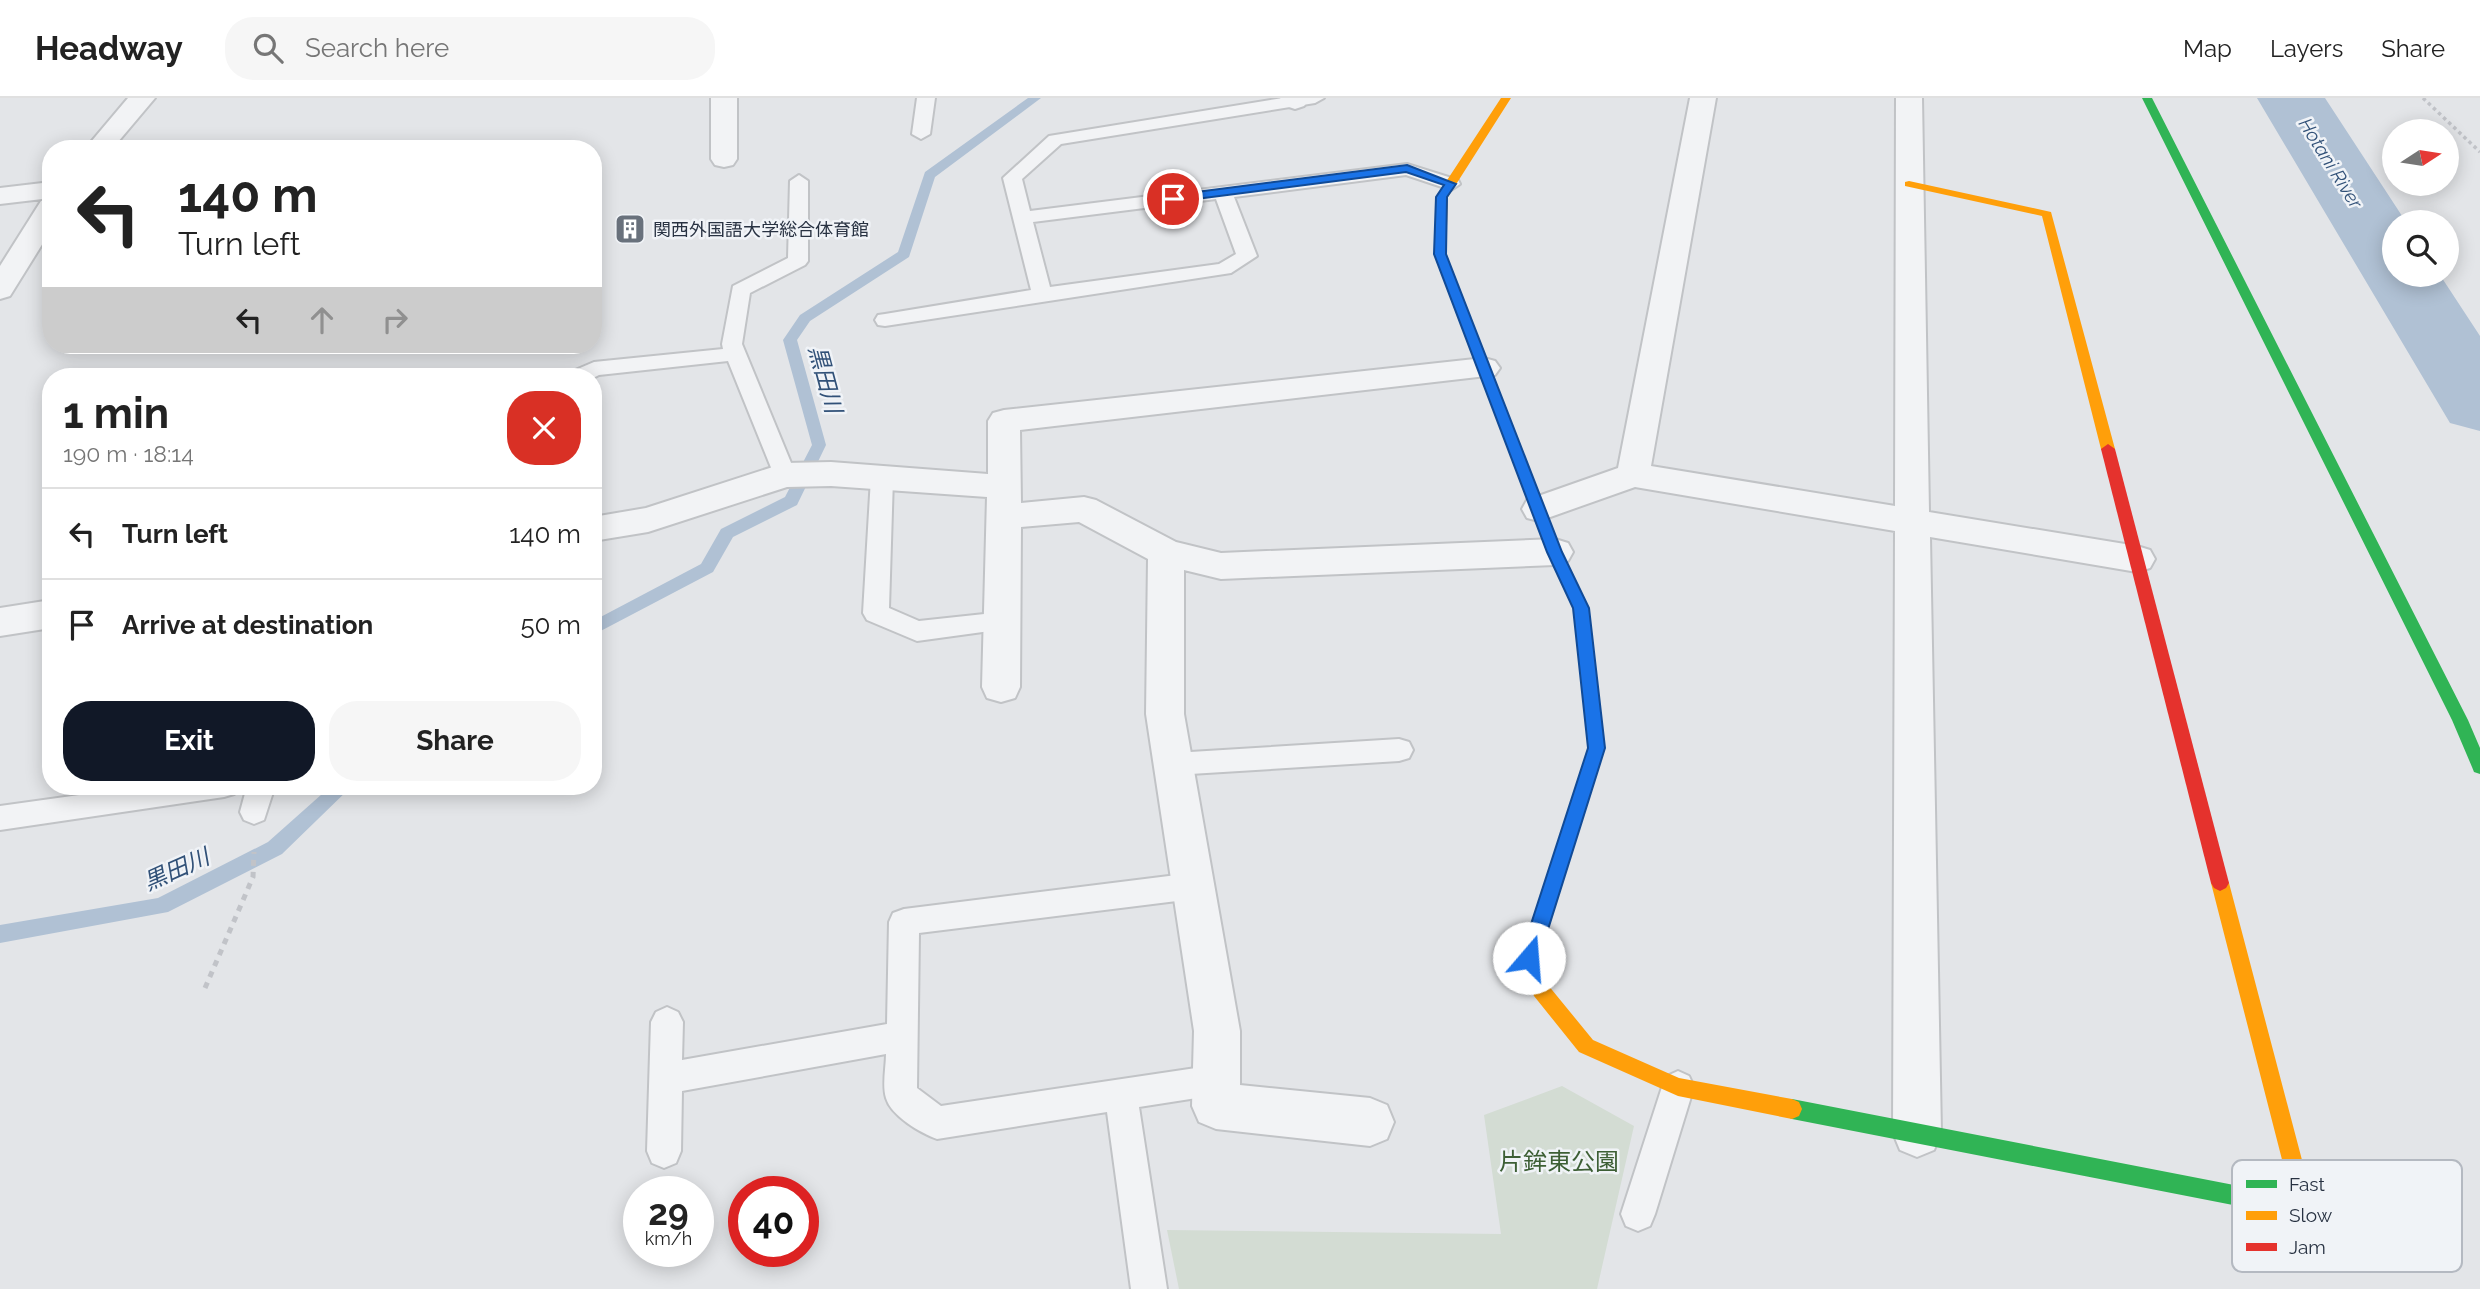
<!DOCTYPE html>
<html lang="en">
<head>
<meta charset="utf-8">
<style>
  body { margin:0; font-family:Raleway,"Noto Sans JP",sans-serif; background:#f6f6f6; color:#222; height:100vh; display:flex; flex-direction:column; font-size:26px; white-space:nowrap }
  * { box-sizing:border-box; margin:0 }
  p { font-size:23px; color:#767676 }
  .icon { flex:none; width:38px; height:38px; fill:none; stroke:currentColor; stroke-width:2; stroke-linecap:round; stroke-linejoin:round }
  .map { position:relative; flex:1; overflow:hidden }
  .details { position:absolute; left:42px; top:270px; width:560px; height:427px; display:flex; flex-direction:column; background:#fff; border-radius:28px; box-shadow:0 4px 18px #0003 }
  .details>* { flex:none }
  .guide { position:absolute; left:42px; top:42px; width:560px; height:214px; border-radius:28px; box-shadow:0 4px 18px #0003; background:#fff; color:#222; overflow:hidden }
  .needle { width:46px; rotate:78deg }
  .tools { position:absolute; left:2382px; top:21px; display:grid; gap:14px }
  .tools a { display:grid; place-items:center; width:77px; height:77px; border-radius:50%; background:#fff; box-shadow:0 4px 18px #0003; font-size:35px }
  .speed { position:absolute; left:623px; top:1078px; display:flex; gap:14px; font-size:35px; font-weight:700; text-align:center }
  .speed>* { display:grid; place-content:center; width:91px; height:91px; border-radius:50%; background:#fff; box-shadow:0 4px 18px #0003; line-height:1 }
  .speed small { font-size:18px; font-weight:400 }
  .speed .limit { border:10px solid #d22; background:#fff; color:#111 }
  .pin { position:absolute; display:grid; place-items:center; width:60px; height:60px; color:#fff; margin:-30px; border:4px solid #fff; border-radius:50%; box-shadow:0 2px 7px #0007 }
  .me { position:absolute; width:77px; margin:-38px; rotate:18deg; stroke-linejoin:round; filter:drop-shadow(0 0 5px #0008) }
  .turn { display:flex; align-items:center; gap:24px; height:147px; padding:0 21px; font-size:32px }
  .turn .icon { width:91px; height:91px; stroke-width:2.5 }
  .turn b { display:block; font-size:49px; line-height:60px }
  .lanes { display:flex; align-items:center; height:66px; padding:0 21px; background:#0003; justify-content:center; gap:35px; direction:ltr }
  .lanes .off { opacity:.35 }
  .round { display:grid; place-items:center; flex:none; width:74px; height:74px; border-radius:28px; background:#f6f6f6 }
  .headline { display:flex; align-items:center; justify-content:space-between; height:119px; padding:0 21px }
  h1 { font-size:42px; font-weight:700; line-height:52px }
  .primary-button { display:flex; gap:14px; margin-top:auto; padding:14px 21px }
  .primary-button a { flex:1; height:80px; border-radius:28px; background:#111827; color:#fff; font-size:28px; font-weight:700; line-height:80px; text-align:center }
  .primary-button a+a { background:#f6f6f6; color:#222 }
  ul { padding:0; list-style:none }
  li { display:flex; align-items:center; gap:21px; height:91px; padding:0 21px; border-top:2px solid #e0e0e0 }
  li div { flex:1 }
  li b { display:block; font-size:26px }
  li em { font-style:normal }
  header { display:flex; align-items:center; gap:42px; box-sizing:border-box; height:98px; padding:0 35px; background:#fff; border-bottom:2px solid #e0e0e0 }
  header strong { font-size:33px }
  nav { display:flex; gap:38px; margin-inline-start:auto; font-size:24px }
  .search { width:490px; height:63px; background:#f6f6f6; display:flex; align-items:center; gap:18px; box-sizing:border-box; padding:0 24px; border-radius:28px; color:#767676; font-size:26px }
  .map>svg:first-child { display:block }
  .green { fill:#d3dcd3 }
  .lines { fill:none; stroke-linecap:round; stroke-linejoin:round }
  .stream { fill:#b0c1d4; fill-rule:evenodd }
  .river { fill:#b0c1d4; fill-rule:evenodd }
  .lane-casing { stroke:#c1c3c6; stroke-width:4 }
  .street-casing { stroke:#c1c3c6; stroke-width:4 }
  .path-far1 { stroke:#c1c3c8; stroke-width:3.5; stroke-dasharray:3.5 3.5; stroke-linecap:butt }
  .path { stroke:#c1c3c8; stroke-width:5; stroke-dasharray:6 6; stroke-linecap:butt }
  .lane { fill:#f2f3f5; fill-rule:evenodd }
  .street { fill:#f2f3f5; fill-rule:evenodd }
  .fast { fill:#30b455; fill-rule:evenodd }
  .slow { fill:#ff9f0a; fill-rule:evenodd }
  .jam { fill:#e5322d; fill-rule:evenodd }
  .route { fill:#1a73e8; stroke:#114b97; stroke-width:2 }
  .labels { text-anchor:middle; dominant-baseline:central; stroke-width:5; stroke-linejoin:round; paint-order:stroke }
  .far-poi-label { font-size:18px; fill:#283242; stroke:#f0f3f7; text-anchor:start }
  .far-water-label { font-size:19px; font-style:italic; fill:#315178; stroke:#f0f3f7 }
  .water-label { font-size:23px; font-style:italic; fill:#315178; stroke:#f0f3f7 }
  .near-park-label { font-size:24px; fill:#3d5f35; stroke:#f0f3f7 }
  .key { fill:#f0f3f7; stroke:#b4b9c1; stroke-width:2 }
  .key-label { font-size:19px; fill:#283242 }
</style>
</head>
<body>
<header>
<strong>Headway</strong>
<div class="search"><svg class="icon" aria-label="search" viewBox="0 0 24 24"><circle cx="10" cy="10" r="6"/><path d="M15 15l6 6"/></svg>Search here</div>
<nav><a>Map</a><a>Layers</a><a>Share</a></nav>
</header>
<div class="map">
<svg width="2480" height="1191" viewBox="0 0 2480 1191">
  <rect width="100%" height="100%" fill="#e3e5e8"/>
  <path class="green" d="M1562,988L1634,1028L1597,1191H1179L1167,1132L1501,1136L1484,1017Z"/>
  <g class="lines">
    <path class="stream" d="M1028,0H1041L935,79L909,159L810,223L797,242L826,347L797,407L733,439L713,474L593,537V523L701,466L721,431L785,399L812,347L783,242L800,217L898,154L925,74Z
      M331,688H352L282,756L168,814L0,845V827L158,800L268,744Z"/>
    <path class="river" d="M2257,0H2325L2406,124H2394V177H2440L2480,238V333L2450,325Z"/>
    <g class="lane-casing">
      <path id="lane" d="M917,0H935L930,36L921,41L912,36Z
        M1283,0H1324L1315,5L1061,46L1022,81L1030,113L1407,66L1458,82L1460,86L1451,92L1406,77L1234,99L1257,158L1231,175L885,228L878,227L875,222L878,217L885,216L1031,192L1003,80L1049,38ZM1216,101L1236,156L1219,166L1050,189L1033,124Z
        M799,77L808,83V163L805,167L750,195L742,246L796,377L793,383L785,385L777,383L774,377L728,263L599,277L593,280L570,278L573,273L594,264L723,251L722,246L733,188L788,160L790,83Z
        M882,372L890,374L893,380L889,510L919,523L1003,514L1012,516L1016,523L1012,530L917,543L867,522L863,515L871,380L874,374Z
        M1399,641L1409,644L1413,652L1409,660L1399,663L1174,677L1164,674L1160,666L1164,658L1174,655Z
        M144,688H238L234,696L224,699L0,732V708Z
        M247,688H275L264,722L254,726L244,722L240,714Z
        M1193,775L1203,779L1208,788L1203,797L1193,801L919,835L917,990L941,1008L1216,967L1227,971L1232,982L1227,993L1216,997L1139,1009L1167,1191H1131L1107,1014L937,1041C921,1035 891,1018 886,1000C882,987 886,969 886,956L682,993L681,1053L676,1065L664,1070L652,1065L647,1053L651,924L656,914L667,909L678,914L683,924L682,962L887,926L889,824L893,815L904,811Z
        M1678,973L1689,978L1694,989L1655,1116L1650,1128L1638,1133L1626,1128L1621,1116L1662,989L1667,978Z"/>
    </g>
    <g class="street-casing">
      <path id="street" d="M128,0H155L112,51H85Z
        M711,0H737V61L733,67L724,69L715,67L711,61Z
        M1280,0H1306L1308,3L1304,8L1295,11L1286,8Z
        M1690,0H1716L1651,368L1895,408L1896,0H1922L1929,414L2137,448L2150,452L2155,461L2150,470L2137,474L1930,439L1941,1035L1934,1052L1917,1059L1900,1052L1893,1035L1895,433L1635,389L1539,423L1527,420L1522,411L1527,402L1618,370Z
        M51,84V100L0,106V90Z
        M51,101V132L10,198L0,201V168L41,103Z
        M1484,260L1495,263L1500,270L1495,277L1020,332L1021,405L1084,399L1096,402L1176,444L1221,455L1555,441L1568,445L1573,454L1568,463L1555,467L1221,481L1184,472V616L1240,933V987L1370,1000L1387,1007L1394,1024L1387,1041L1370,1048L1216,1031L1199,1024L1192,1008L1194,933L1146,616L1148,461L1079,424L1021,429L1020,589L1015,600L1001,604L987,600L982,589L987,399L831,388L787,389L648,434L593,443V419L646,410L785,365L831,364L988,376V323L993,315L1004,312Z
        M51,502V530L0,538V510Z"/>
    </g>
    <path class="path-far1" d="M2423,0L2480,54"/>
    <path class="path" d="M205,890L253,779L254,754"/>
    <use href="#lane" class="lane"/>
    <use href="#street" class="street"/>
    <path class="fast" d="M2142,0H2152L2468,622L2480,650V676L2474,674L2472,669L2452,622Z
      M1492,286L1498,290L1562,454L1588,510L1602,626L1600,631H1588L1586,626L1574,510L1548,454L1486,290Z
      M1792,1001L2291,1098L2287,1081L2290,1074L2297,1071L2304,1074L2315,1111L2312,1118L2305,1121L1792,1021L1785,1018L1782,1011L1785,1004Z"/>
    <path class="slow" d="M1501,0H1511L1448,99L1446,156L1498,290L1492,294L1486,290L1434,156L1436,99Z
      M1909,83L2051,114L2115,351L2113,354H2103L2101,351L2042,118L1905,88V84Z
      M1594,620L1600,621L1605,650L1538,861L1548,887L1593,942L1679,980L1792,1001L1799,1004L1802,1011L1799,1018L1792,1021L1678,998L1579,954L1534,898L1520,861L1589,650L1586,626L1588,621Z
      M2220,777L2226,780L2229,785L2307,1081L2304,1088L2297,1091L2290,1088L2287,1081L2211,785L2214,780Z"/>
    <path class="jam" d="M2108,346L2115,351L2229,785L2226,790L2220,793L2214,790L2211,785L2101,351Z"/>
  </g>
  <path class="route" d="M1407,67L1456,86L1447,99L1446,156L1562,454L1589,510L1605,650L1539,860L1536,866L1529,869L1523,866L1520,860L1588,650L1573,510L1547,454L1434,156L1436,99L1444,87L1406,74L1173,104L1167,101L1173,97Z"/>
  <defs>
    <g id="building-square" transform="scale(1.575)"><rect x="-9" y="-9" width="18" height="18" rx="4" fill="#69717c" stroke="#f0f3f7"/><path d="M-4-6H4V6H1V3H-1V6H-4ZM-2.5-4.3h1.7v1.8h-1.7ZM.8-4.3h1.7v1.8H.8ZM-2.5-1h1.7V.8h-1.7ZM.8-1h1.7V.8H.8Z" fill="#fff"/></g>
  </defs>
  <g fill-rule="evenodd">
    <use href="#building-square" x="630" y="131"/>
  </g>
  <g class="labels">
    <g class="far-poi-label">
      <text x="653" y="131">関西外国語大学総合体育館</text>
    </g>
    <g class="far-water-label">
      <text transform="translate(2331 65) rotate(58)">Hotani River</text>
    </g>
    <g class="water-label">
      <text transform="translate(826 281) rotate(75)">黒田川</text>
      <text transform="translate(176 771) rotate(-24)">黒田川</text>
    </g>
    <g class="near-park-label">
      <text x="1559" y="1063">片鉾東公園</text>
    </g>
  </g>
  <rect x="2232" y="1062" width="230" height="112" rx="10" class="key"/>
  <rect x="2246" y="1082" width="31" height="8" fill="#30b455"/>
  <rect x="2246" y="1113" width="31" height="9" fill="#ff9f0a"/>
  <rect x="2246" y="1145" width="31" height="8" fill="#e5322d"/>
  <g class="key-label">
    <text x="2289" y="1093">Fast</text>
    <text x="2289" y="1124">Slow</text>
    <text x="2289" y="1156">Jam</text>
  </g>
</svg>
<div class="tools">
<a><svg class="needle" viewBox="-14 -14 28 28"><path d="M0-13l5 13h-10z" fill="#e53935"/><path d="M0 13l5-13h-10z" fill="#767676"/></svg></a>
<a><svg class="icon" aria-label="search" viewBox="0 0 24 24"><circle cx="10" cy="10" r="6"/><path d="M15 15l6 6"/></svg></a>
</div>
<div class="speed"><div>29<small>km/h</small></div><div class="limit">40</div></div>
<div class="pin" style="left:1173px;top:101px;background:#d93025"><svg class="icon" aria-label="arrive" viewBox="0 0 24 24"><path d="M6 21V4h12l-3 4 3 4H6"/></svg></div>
<svg class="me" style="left:1529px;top:860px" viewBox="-20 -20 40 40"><circle r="19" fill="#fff"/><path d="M0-13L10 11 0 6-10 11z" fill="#1a73e8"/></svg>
<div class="guide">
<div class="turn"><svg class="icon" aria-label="left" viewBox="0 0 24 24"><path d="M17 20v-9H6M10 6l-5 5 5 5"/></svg><div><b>140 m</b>Turn left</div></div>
<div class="lanes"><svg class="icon" aria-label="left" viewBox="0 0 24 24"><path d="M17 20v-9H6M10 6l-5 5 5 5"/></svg><svg class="icon off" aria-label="ahead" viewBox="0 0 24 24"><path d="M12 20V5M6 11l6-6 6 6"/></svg><svg class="icon off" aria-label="right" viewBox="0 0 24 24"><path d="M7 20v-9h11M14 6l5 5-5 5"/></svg></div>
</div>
<section class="details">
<div class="headline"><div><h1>1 min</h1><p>190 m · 18:14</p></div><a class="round" style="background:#d93025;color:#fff"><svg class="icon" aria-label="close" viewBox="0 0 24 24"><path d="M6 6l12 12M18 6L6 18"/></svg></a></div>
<ul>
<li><svg class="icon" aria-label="left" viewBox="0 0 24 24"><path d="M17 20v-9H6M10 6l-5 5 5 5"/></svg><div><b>Turn left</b></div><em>140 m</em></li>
<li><svg class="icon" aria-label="arrive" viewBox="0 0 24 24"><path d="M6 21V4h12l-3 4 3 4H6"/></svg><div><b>Arrive at destination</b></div><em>50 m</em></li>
</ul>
<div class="primary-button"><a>Exit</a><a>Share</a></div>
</section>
</div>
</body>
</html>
